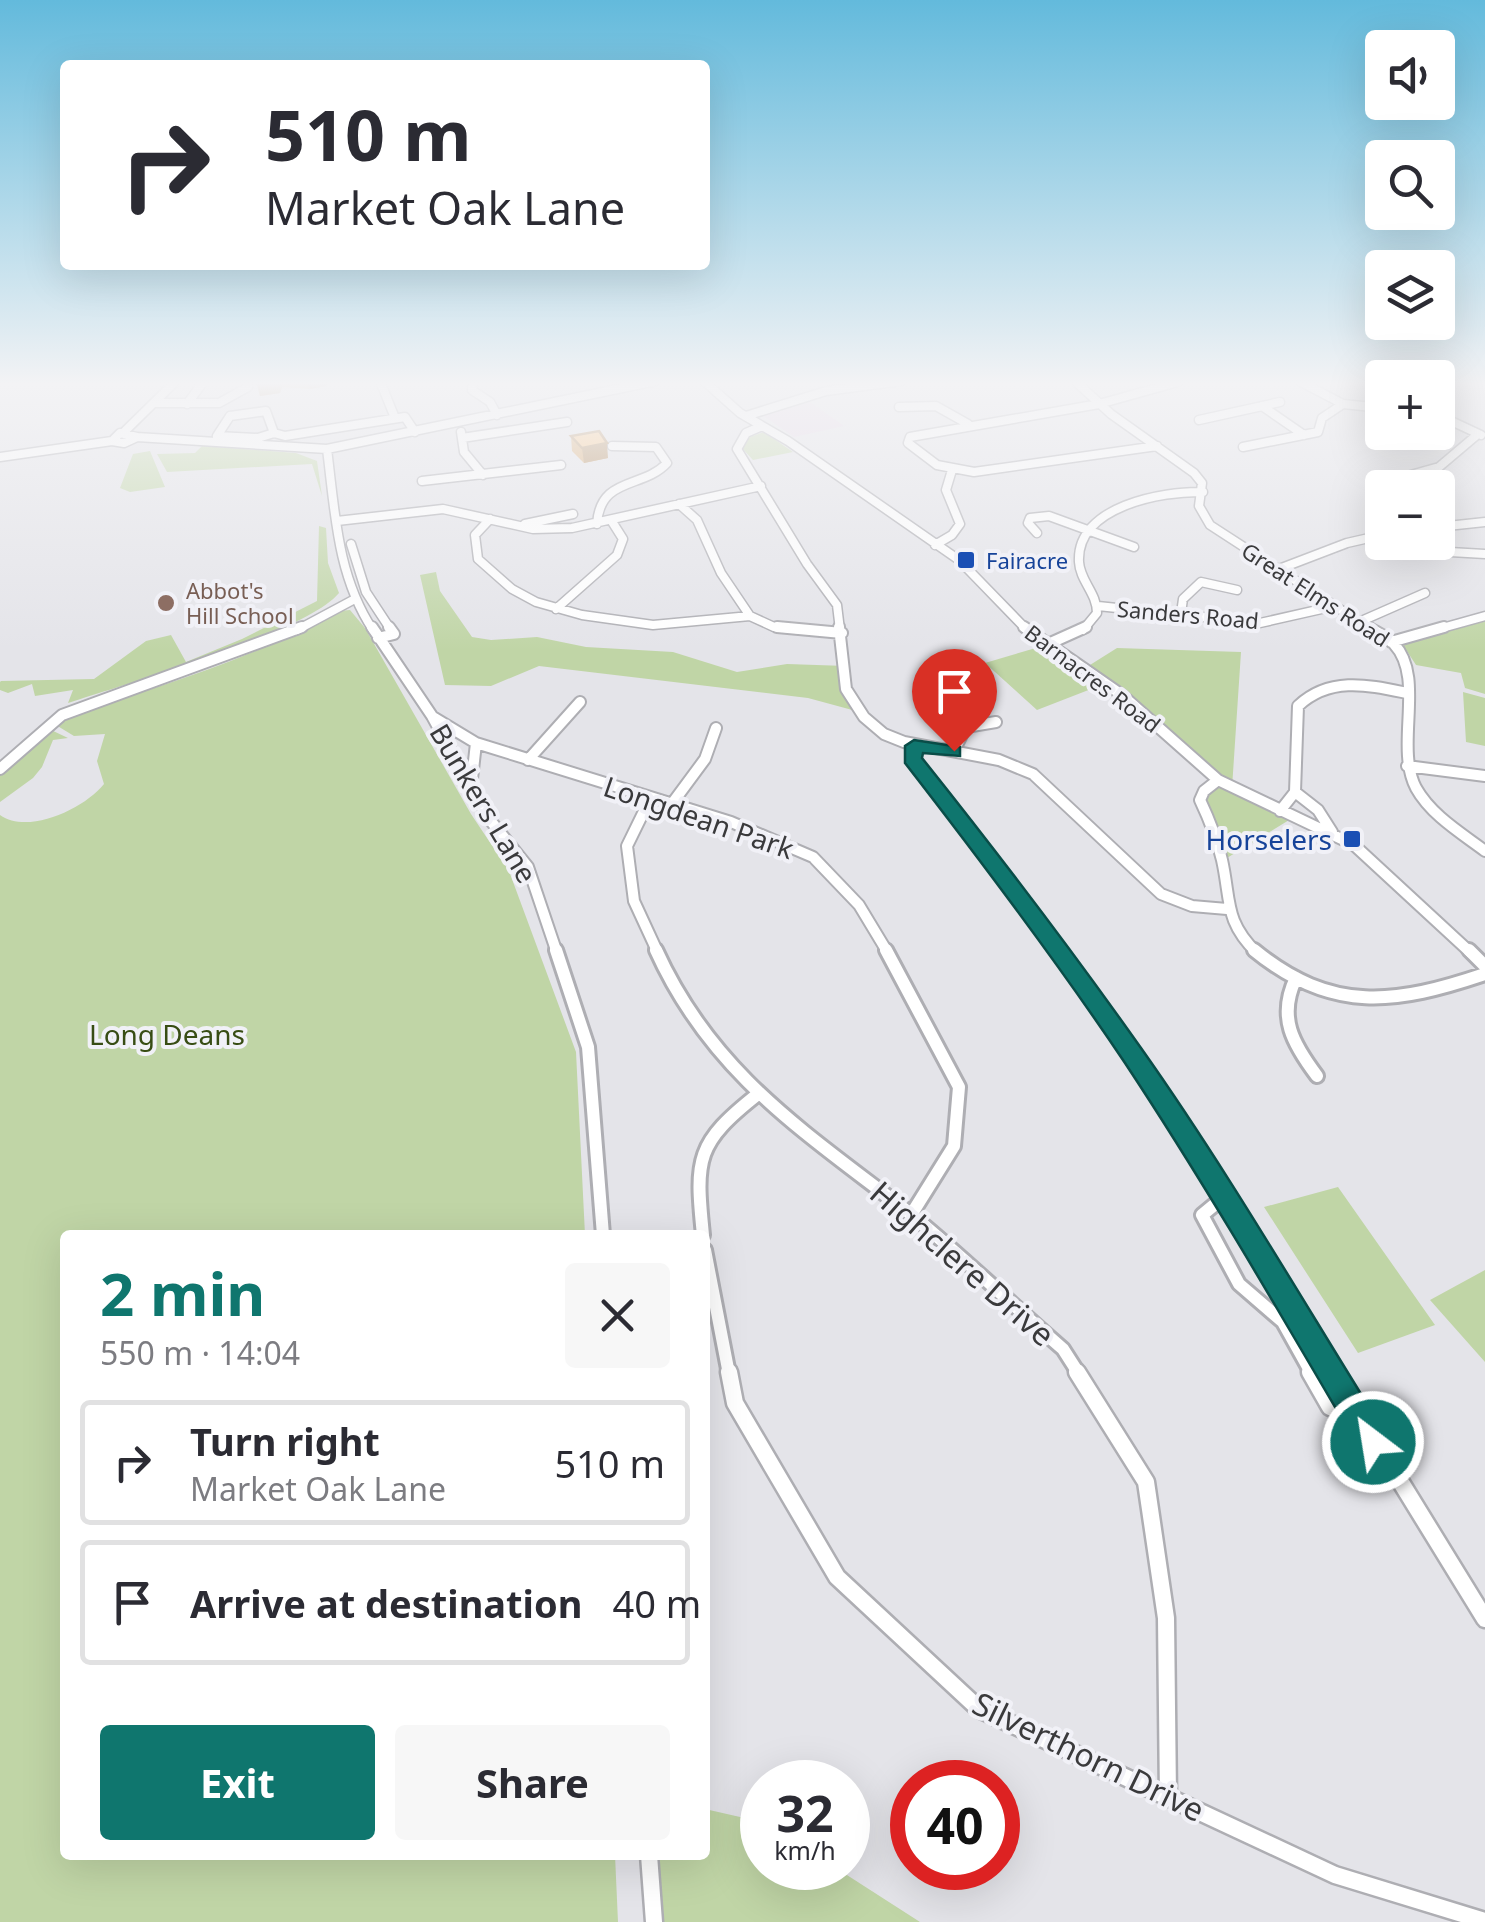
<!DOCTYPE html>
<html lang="en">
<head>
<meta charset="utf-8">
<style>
  body { margin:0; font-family:"Noto Sans",sans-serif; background:#f7f7f7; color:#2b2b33; height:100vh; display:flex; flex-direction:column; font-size:38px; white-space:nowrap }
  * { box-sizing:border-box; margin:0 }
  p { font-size:32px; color:#7c7c81 }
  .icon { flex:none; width:55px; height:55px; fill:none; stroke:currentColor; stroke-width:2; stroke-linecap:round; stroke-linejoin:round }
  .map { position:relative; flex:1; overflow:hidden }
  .details { position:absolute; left:60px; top:1230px; width:650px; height:630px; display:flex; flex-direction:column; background:#fff; border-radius:10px; box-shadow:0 10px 40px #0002 }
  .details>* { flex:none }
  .banner { position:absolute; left:60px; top:60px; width:650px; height:210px; border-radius:10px; box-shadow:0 10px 40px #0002; background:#fff; color:#2b2b33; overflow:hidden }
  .buttons { position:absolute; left:1365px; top:30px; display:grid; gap:20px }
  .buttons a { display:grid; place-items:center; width:90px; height:90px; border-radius:10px; background:#fff; box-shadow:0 10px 40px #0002; font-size:50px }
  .speed { position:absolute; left:740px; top:1760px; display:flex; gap:20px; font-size:50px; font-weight:700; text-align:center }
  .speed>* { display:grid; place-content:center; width:130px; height:130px; border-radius:50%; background:#fff; box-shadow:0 10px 40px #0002; line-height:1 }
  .speed small { font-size:25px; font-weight:400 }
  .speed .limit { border:15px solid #d22; background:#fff; color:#111 }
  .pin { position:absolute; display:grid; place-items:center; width:85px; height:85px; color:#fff; margin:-102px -42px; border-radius:50% 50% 50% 0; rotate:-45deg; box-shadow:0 0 10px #0007 }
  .pin .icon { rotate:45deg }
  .me { position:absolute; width:110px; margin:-55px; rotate:329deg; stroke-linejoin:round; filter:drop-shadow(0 0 8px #0008) }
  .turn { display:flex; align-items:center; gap:35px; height:210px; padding:0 40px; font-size:45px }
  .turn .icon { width:130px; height:130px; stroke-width:2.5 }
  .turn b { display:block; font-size:70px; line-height:85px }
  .round { display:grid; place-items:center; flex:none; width:105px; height:105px; border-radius:10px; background:#f7f7f7 }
  .summary { display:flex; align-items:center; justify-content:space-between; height:170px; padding:0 40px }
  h1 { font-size:60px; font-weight:700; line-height:75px; color:#0f766e }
  .primary-button { display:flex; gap:20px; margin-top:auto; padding:20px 40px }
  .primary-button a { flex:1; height:115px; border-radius:10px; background:#0f766e; color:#fff; font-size:40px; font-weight:700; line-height:115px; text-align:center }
  .primary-button a+a { background:#f7f7f7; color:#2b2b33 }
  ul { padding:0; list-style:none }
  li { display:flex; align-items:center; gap:30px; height:125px; margin:0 20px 15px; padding:0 20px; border:5px solid #e1e1e2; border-radius:10px }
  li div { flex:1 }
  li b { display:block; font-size:38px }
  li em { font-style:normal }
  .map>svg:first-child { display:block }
  .commercial { fill:#e6d5e6 }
  .green { fill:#c0d5a6 }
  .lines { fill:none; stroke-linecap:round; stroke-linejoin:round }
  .minor-far3-casing { stroke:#aeaeb3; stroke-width:11 }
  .minor-far2-casing { stroke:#aeaeb3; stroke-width:14 }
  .minor-far1-casing { stroke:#aeaeb3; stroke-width:18 }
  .minor-casing { stroke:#aeaeb3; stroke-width:21 }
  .minor-far3 { stroke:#fff; stroke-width:8 }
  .minor-far2 { stroke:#fff; stroke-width:10 }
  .minor-far1 { stroke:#fff; stroke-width:12 }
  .minor { stroke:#fff; stroke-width:16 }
  .wall { fill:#daa86a }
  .shaded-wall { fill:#b28856 }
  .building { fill:#fec37b; stroke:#b28856; stroke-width:2.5 }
  .route { fill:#0f766e; stroke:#0a4d48; stroke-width:2.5 }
  .transit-dot { fill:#1a4fb4; stroke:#f1f1f7; stroke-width:4 }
  .education-dot { fill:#8d6e63; stroke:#f1f1f7; stroke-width:4 }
  .labels { text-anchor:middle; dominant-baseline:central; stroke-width:8; stroke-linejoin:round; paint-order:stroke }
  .far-transit-label { font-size:22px; fill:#164399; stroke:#f1f1f7; text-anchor:start }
  .far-education-label { font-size:22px; fill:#785e54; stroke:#f1f1f7; text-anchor:start }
  .far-street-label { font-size:22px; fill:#3a3a3c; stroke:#f1f1f7 }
  .street-label { font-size:28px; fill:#3a3a3c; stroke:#f1f1f7 }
  .transit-label { font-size:28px; fill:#164399; stroke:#f1f1f7; text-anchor:end }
  .park-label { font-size:28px; fill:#384d14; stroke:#f1f1f7 }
  .near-street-label { font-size:32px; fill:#3a3a3c; stroke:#f1f1f7 }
</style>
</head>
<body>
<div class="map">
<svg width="1485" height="1922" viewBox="0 0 1485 1922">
  <rect width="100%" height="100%" fill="#e4e4e9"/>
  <path class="commercial" d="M806,399L844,426L794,437L762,415Z"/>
  <path class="green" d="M764,432L793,452L753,460L741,447L747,438Z
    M202,446L296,453L317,461L322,496L312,464L167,472L157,454L195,453Z
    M150,451L165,487L130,492L120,488L133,454Z
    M319,526L326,528L328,563L339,593C306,633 124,684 68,703L73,690L35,696L32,684L8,693L0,690V682L1,681L94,679L146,641L171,635L186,662L242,639L317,601Z
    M436,572L440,591L472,637L491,640L537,637L586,647L673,652L737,672L787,664L846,666L856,711L808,698L539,666L491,686L445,685L420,575Z
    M350,610L365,628L471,814L509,871L576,1052L585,1235H65V1855H615L618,1922H0V815C28,835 84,809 104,784L97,761L105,734L74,736L51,722C122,698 195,677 265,647C292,635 320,612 350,610Z
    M1485,614V694L1465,688L1461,673L1416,665L1401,642Z
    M1046,645L1082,670L1117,648L1241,652L1232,788L1294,817L1222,861L1200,800L1217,781L1104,684L1037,710L985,663Z
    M1463,692L1485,698V746L1466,742Z
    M49,729L68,738L53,740L42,767L33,778L0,802V775Z
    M1338,1187L1435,1325L1358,1353L1264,1207Z
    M1485,1270V1362L1430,1300Z
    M705,1809L762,1822V1868H836L920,1922H654L655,1855H705Z"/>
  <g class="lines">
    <g class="minor-far3-casing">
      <path id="minor-far3" d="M380,381L395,418
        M473,381L472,390L490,402L497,415
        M704,381L740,413L788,441L959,560L1027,630
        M1075,381L1111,414L1194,473L1202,483L1199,506L1210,525L1372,630
        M1299,381L1343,404L1382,408
        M1438,392L1446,399L1443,412L1449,420L1481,435
        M156,403H219L248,387
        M187,404L204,381
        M1262,406L1304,435
        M899,407L936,406L968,424
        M230,416L266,411L274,433L285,436L405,417L415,432
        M230,416L217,436L258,438L274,433
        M746,416L826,391L902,381
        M1199,420L1280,402
        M762,426L746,433L737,449L807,564L837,605L840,630
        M124,432L176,381
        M461,432L464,452L483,475
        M120,433L137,437L124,443L112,441Z
        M137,437L327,449L656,381
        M462,438L567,422
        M1157,446L974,472L937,465L908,443L910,437L1099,404L1178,382
        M1243,447L1318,432L1322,418L1343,404
        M327,449C335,512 337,576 373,630
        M0,457L112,441
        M1407,476L1439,467L1478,434
        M422,481L561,465
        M679,504L697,520L721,573L750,616
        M490,519L475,535L478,559L512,589L536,602L582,615L653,625L750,616L774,627L805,630
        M337,521L443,509L533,529L572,528L761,486
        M525,524L573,514
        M597,524C600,476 643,489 667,463L656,447L612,446
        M1438,527L1485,522
        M1037,533L1028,523L1030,518L1049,516L1134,547
        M1437,542L1450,552L1485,554
        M351,544L366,592L391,630
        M935,545L952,535L960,524L946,490L952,470
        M1279,569L1347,543L1382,535
        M1098,606L1260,623L1335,606
        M556,609L617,555L623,539L611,520
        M1181,613L1183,599L1201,582L1237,590
        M1359,622L1425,593
        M297,630L353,600
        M1083,630L1097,613C1097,593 1080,581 1079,562C1076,506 1163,491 1203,492
        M1435,630L1485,616"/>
    </g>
    <g class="minor-far2-casing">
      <path id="minor-far2" d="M372,627L432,716L486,815L528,867L557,953
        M777,627L842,633
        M839,627L846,689L864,717L884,734L904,742L999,760L1033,774L1161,894L1192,906L1227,909
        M1024,627L1122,695L1218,780L1354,845L1471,953
        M1368,627C1376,632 1388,637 1394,644C1426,678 1394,746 1416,788C1431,815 1461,833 1485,851
        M378,638L394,634L389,627
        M1391,642L1444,627
        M1046,645L1086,627
        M433,717L476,743L731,822L813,857L859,905L888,953
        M915,746L914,762L1058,953
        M954,751L966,727L996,722
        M528,760L580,702
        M1407,766L1485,776
        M0,769L62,715L302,627
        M1218,780L1204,791L1200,800C1209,819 1217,839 1222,860C1231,900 1224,921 1257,953
        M471,788L476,743
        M1295,792L1318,810L1332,832
        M650,799L627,846L634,901L658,953
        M671,805L705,759L716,728
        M1280,811L1295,792L1298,706C1330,676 1368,685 1407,693"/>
    </g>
    <g class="minor-far1-casing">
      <path id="minor-far1" d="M556,950L588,1047L603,1235
        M656,950C712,1074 805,1132 908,1212C961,1255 1011,1304 1063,1349L1079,1374
        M886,950L959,1087L954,1146L911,1215
        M1057,950C1156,1088 1246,1230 1334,1374
        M1254,950C1332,1014 1396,1004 1485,974
        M1469,950L1485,966
        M1296,978C1277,1017 1293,1044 1317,1076
        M1225,1196L1202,1215L1239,1284L1283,1322L1312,1374
        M703,1235C695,1158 696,1143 758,1094
        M705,1250L729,1374"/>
    </g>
    <g class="minor-casing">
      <path id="minor" d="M729,1372L735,1403L837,1577L979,1709L1335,1875L1485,1921
        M1077,1372L1146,1482L1166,1618L1168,1797
        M1310,1372L1330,1407L1359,1420
        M1333,1372L1485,1619
        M649,1855L654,1922"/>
    </g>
    <use href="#minor-far3" class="minor-far3"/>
    <use href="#minor-far2" class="minor-far2"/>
    <use href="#minor-far1" class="minor-far1"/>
    <use href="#minor" class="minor"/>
  </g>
  <path class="wall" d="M256,381H345H328L326,386L310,389L282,387L280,393L260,396Z
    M571,436L608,458L584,463L572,451Z"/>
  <path class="shaded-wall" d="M256,381H281L282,387L280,393L260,396Z
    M307,381H328L326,386L310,389Z
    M607,443L608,458L584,463L582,448Z"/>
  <path class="building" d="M599,431L607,443L582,448L571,436Z"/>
  <linearGradient id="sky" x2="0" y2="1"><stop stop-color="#63badc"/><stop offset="0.59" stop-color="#f3f3f5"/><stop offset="1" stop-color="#f3f3f5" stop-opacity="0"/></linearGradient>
  <rect width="1485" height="650" fill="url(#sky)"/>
  <path class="route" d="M914,740L960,747V756L923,753L922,758C997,852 1071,949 1141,1048C1228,1171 1304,1303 1384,1431L1388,1442L1384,1453L1373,1458L1362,1453C1285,1322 1209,1190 1125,1063C1056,960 981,861 905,763V746Z"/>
  <g class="transit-dot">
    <rect x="956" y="550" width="20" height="20" rx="5"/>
    <rect x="1342" y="829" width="20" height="20" rx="5"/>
  </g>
  <circle class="education-dot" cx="166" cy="603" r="10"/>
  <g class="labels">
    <g class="far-transit-label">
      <text x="986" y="560">Fairacre</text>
    </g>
    <g class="far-education-label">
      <text x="186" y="590">Abbot's<tspan x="186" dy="25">Hill School</tspan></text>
    </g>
    <g class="far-street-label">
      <text transform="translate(1316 594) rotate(33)">Great Elms Road</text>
      <text transform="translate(1188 614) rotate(5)">Sanders Road</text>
      <text transform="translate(1093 678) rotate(37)">Barnacres Road</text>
    </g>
    <g class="street-label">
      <text transform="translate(484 803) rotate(59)">Bunkers Lane</text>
      <text transform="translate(699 817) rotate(19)">Longdean Park</text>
    </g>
    <g class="transit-label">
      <text x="1332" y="839">Horselers</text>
    </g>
    <g class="park-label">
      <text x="167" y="1034">Long Deans</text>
    </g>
    <g class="near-street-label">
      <text transform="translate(963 1263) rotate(41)">Highclere Drive</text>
      <text transform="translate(1089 1756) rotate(26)">Silverthorn Drive</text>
    </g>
  </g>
</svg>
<div class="buttons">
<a><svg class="icon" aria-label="sound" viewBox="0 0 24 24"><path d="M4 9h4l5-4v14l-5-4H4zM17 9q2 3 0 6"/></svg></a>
<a><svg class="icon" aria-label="search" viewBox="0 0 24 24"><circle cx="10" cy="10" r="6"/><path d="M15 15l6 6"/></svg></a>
<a><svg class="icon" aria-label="layers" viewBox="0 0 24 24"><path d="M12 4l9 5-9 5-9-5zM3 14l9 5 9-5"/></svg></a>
<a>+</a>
<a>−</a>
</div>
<div class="speed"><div>32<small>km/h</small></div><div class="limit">40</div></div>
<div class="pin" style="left:954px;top:751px;background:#d93025"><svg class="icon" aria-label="arrive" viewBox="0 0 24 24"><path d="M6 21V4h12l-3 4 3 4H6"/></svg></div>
<svg class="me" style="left:1373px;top:1442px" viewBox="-20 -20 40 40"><circle r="17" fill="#0f766e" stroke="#fff" stroke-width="3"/><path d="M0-11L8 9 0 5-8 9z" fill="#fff"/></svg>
<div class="banner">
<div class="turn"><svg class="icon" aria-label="right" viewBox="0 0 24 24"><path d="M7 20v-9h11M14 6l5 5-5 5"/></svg><div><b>510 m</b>Market Oak Lane</div></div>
</div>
<section class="details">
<div class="summary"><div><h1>2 min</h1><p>550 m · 14:04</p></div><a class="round"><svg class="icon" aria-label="close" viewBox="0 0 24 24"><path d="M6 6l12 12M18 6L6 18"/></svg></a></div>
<ul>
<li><svg class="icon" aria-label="right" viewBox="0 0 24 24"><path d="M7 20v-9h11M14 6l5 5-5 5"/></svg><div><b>Turn right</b><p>Market Oak Lane</p></div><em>510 m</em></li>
<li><svg class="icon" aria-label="arrive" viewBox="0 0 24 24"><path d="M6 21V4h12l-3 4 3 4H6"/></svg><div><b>Arrive at destination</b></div><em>40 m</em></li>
</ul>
<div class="primary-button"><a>Exit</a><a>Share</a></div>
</section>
</div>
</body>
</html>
